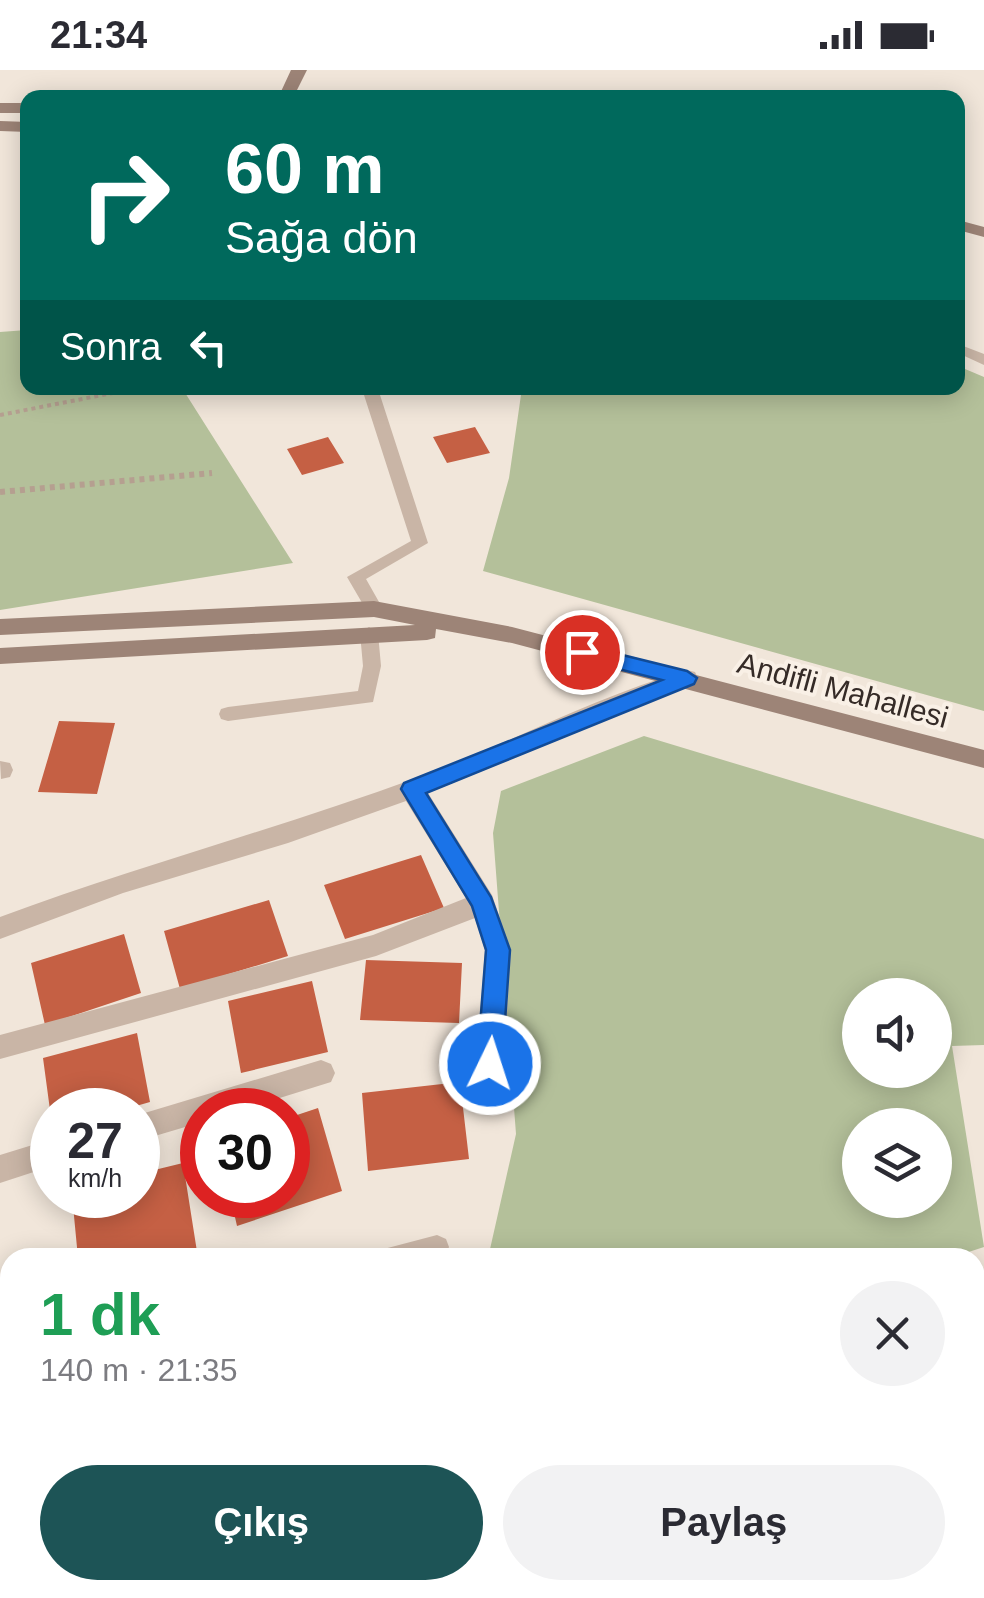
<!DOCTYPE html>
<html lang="tr">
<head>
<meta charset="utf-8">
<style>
  body { margin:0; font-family:Helvetica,sans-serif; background:#f2f2f3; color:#2b2b33; height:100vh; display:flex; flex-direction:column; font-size:38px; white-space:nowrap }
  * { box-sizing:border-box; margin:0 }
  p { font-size:32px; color:#7c7c81 }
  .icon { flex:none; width:55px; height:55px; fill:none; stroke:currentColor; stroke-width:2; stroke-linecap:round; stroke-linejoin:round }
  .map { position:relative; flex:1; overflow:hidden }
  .side { position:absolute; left:0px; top:1178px; width:985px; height:352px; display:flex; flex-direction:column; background:#fff; border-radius:30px 30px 0 0; box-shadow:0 5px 25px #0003 }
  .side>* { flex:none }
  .guide { position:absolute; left:20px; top:20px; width:945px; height:305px; border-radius:20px; box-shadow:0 5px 25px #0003; background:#00695c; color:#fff; overflow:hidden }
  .controls { position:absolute; left:842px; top:908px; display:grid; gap:20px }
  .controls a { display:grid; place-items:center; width:110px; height:110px; border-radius:50%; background:#fff; box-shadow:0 5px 25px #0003; font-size:50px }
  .speed { position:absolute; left:30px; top:1018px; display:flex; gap:20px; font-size:50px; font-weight:700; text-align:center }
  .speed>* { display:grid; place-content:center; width:130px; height:130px; border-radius:50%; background:#fff; box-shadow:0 5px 25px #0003; line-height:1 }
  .speed small { font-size:25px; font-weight:400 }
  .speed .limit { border:15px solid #d22; background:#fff; color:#111 }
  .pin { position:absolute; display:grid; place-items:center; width:85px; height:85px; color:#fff; margin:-42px; border:5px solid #fff; border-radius:50%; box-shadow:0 2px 10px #0007 }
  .me { position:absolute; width:110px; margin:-55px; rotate:4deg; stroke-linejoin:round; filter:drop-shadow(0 0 8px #0008) }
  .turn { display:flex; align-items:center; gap:35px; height:210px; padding:0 40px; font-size:45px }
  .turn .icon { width:130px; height:130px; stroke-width:2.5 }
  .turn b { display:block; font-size:70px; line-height:85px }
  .then { display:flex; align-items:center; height:95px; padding:0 40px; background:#0003; gap:20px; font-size:38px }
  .round { display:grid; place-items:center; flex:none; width:105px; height:105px; border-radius:52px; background:#f2f2f3 }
  .summary { display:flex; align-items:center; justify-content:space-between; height:170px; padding:0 40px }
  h1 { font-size:60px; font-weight:700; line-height:75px; color:#1e9e55 }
  .cta { display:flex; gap:20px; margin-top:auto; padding:20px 40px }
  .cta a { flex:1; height:115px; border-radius:60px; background:#1d5456; color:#fff; font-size:40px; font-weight:700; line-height:115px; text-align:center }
  .cta a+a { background:#f2f2f3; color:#2b2b33 }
  .status { display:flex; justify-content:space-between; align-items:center; height:70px; padding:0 50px; background:#fff; direction:ltr }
  .status svg { height:28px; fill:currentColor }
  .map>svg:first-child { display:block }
  .green { fill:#b4c09a; fill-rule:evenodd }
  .building { fill:#c56044 }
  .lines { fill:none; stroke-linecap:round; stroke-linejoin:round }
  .path-far1 { stroke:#b59f90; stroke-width:4; stroke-dasharray:4 4; stroke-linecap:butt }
  .path { stroke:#b59f90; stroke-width:6; stroke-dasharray:5 5; stroke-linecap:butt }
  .lane { fill:#c9b5a6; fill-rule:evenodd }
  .street { fill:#c9b5a6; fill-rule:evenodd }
  .secondary { fill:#9d8477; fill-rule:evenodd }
  .highway { fill:#56453e; fill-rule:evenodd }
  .route { fill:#1a73e8; stroke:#114b97; stroke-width:2.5 }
  .labels { text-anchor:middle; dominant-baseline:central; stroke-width:8; stroke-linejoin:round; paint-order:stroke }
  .street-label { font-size:30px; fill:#352b27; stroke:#f9f0e6 }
</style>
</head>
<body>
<div class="status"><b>21:34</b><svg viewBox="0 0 49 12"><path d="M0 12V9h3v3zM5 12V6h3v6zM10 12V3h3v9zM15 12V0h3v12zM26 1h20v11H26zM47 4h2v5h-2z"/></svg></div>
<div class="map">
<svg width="984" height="1528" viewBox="0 0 984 1528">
  <rect width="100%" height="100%" fill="#f1e6da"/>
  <path class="green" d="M27,260L28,318H182L293,493L0,540V262Z
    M958,296L984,307V641L483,501L509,408L522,318H958Z
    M644,666L984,769V975L952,976L984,1177L950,1188H488L516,1064L493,763L501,721ZM860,925H935V1000H860ZM860,1055H935V1130H860Z
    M975,1463H984V1528H532L551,1520H975Z"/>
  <path class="building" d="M475,357L490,383L447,393L433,367Z
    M328,367L344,393L302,405L287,379Z
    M59,651L115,653L97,724L38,722Z
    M421,785L444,838L345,869L324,815Z
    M269,830L288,886L180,919L164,861Z
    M124,864L141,923L45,955L31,893Z
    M366,890L462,893L459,953L360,950Z
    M312,911L328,982L241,1003L228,931Z
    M137,963L150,1032L122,1040H50L43,988Z
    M460,1012L469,1089L368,1101L362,1023Z
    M318,1038L342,1121L237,1156L230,1125H288V1048Z
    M183,1093L198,1188H78L72,1125H138V1104Z"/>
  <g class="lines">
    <path class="path-far1" d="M0,345L123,321"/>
    <path class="path" d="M0,422L212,403"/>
    <path class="lane" d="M958,274L984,284V295L958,283Z
      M372,320L380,325L428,473L366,509L383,539L374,545L368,543L347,507L411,471L364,325Z
      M369,557L378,563L381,596L373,632L228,651L221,649L219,644L221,639L228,637L358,621L363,596L360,563Z
      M437,1165L446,1169L449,1177L446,1185L440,1188H377L380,1180Z
      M10,1379V1405L0,1406V1380Z"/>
    <path class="street" d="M687,600L695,602L698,608L695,614L428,723L492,825L511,880L504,995L500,1004L490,1008L480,1004L476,995L485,880L475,848L376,886L0,989V965L373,865L466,828L406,731L288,773L123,823L0,869V847C138,796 280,758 419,707C508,674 595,627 687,600Z
      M0,691L10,693L13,700L10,707L1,709Z
      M321,990L331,994L335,1003L331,1012L241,1040H202V1052L138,1071V1045Z
      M52,1069V1096L0,1113V1085Z"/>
    <path class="secondary" d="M291,0H307L293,28H278Z
      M0,33H28V43H0Z
      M0,51L28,52V62L0,61Z
      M958,150L984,157V167L958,160Z
      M374,531L512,557L984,680V698L512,573L436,559L435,568L427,570L0,594V578L415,555L374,547L0,565V549Z"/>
    <path class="highway" d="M984,1291V1329L975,1330V1292Z
      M216,1520H274L271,1528H213Z"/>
  </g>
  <path class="route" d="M582,575L687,601L697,608L694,614L426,723L491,827L510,880L502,994L499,1003L490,1006L481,1003L477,994L486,880L472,836L401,719L404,713L662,610L575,588L572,582Z"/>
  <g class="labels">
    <g class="street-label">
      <text transform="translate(843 620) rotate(15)">Andifli Mahallesi</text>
    </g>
  </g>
</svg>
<div class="controls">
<a><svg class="icon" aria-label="sound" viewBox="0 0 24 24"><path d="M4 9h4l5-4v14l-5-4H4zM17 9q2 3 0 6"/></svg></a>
<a><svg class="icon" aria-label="layers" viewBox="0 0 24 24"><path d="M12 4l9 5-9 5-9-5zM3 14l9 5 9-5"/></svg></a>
</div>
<div class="speed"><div>27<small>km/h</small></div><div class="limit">30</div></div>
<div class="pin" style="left:582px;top:582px;background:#d93025"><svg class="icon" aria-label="arrive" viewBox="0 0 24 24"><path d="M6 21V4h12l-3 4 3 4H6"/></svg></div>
<svg class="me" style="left:490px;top:994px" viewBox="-20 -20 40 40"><circle r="17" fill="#1a73e8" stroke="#fff" stroke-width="3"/><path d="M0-11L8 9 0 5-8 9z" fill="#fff"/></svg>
<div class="guide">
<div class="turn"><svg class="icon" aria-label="right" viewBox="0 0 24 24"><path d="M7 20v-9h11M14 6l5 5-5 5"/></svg><div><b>60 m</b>Sağa dön</div></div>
<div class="then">Sonra<svg class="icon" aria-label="left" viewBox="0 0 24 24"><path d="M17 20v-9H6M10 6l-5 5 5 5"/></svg></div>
</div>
<section class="side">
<div class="summary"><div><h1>1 dk</h1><p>140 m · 21:35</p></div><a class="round"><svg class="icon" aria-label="close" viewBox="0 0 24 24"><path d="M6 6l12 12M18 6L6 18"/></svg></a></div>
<div class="cta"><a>Çıkış</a><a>Paylaş</a></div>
</section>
</div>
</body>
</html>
